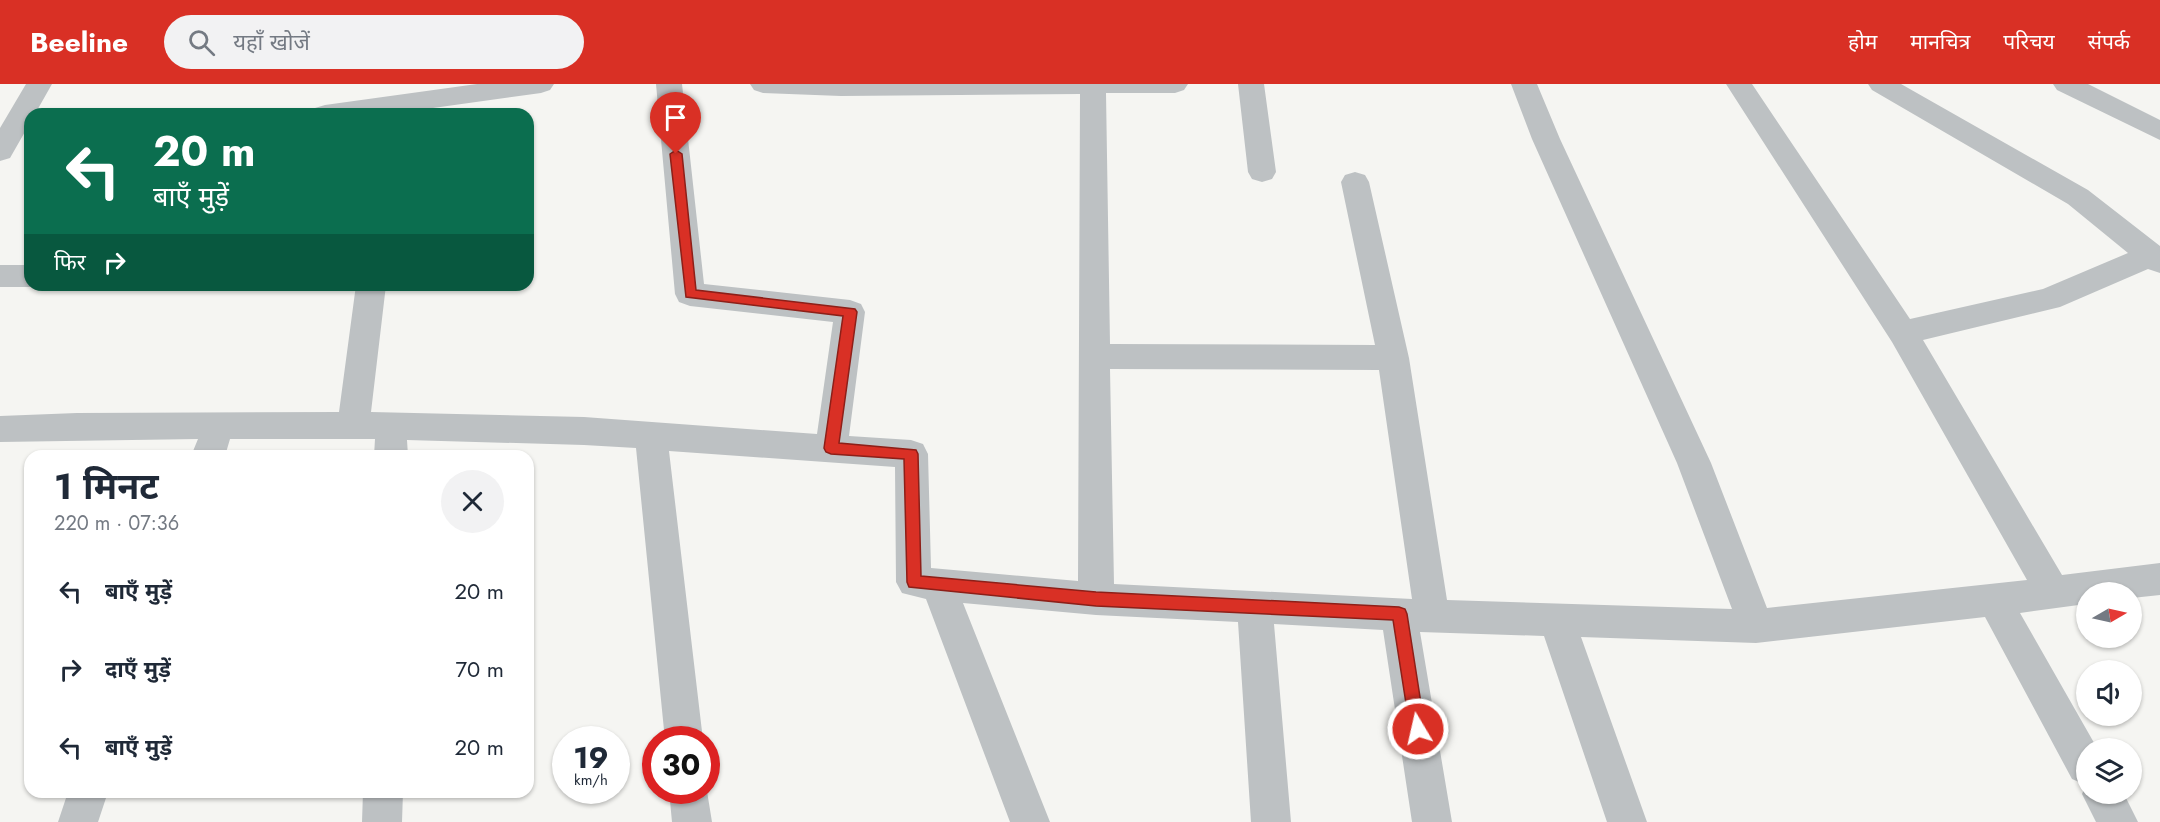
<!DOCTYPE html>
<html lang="hi">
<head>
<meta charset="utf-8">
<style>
  body { margin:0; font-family:Jost,"Noto Sans Devanagari",sans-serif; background:#f2f2f3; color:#1f2937; height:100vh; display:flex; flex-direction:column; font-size:22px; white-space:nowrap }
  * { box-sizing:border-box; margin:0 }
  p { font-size:20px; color:#747a83 }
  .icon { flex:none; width:33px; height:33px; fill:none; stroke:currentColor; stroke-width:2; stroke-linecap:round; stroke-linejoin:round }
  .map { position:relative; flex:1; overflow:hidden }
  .side { position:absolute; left:24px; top:366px; width:510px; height:348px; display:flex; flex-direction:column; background:#fff; border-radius:18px; box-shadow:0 2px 4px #0004 }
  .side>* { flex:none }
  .guide { position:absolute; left:24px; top:24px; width:510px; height:183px; border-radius:18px; box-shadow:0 2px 4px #0004; background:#0b6e4f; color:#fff; overflow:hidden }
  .needle { width:39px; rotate:81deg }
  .buttons { position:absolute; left:2076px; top:498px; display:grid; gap:12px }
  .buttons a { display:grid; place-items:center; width:66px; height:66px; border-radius:50%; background:#fff; box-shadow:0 2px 4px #0004; font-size:30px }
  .speed { position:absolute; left:552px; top:642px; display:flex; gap:12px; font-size:30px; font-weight:700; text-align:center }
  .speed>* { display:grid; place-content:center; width:78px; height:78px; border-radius:50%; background:#fff; box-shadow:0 2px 4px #0004; line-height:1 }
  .speed small { font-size:15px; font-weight:400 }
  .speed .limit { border:9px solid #d22; background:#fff; color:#111 }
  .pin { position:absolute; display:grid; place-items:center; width:51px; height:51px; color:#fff; margin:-62px -26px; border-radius:50% 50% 50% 0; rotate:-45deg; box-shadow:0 0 6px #0007 }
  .pin .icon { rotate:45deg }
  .me { position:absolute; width:66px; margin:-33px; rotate:351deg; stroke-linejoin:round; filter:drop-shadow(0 0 4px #0008) }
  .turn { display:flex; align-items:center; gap:21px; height:126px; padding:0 30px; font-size:27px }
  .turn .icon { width:78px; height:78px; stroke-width:2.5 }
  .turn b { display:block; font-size:42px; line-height:51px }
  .then { display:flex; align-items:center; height:57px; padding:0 30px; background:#0003; gap:12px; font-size:22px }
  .round { display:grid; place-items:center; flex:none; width:63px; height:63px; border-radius:32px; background:#f2f2f3 }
  .overview { display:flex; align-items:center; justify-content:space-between; height:102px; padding:0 30px }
  h1 { font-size:36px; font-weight:700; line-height:45px }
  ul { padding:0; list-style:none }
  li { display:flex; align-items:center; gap:18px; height:78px; padding:0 30px }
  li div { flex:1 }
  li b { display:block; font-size:22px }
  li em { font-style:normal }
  header { display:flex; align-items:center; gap:36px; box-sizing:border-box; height:84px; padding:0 30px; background:#d93025; color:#fff }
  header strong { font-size:28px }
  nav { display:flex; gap:33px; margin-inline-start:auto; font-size:21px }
  .search { width:420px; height:54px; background:#f2f2f3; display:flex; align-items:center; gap:15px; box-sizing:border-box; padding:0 21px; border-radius:33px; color:#747a83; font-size:22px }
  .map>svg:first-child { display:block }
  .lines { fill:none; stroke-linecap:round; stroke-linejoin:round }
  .minor { fill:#bdc1c3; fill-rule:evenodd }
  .route { fill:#d93025; stroke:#8d1f18; stroke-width:1.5 }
</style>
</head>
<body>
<header>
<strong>Beeline</strong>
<div class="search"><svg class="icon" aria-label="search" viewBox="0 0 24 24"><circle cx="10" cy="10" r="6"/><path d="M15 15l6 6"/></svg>यहाँ खोजें</div>
<nav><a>होम</a><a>मानचित्र</a><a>परिचय</a><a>संपर्क</a></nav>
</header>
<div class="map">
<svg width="2160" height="738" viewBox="0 0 2160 738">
  <rect width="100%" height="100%" fill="#f5f5f2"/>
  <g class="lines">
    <path class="minor" d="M26,0H52L35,30H30V39L10,74L0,77V44Z
      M477,0H554L550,6L541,9L390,30H312L315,24L325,21Z
      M656,0H682L704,200L850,216L861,220L865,228L849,352L911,356L923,360L928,370L931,484L1078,497L1080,10L841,12L763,9L754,6L750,0H1188L1184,6L1175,9H1106L1110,260L1375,261L1341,98L1345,91L1355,88L1365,91L1369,98L1409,274L1447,516L1732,525L1677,379L1532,55L1511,0H1537L1560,55L1711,379L1767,524L2027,496L1892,258L1726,0H1752L1910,235L2043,205L2128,169L2068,120L1872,6L1868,0H1901L2088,106L2160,162V189L2148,185L2060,223L1923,256L2062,491L2160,479V511L2132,514V508H2086V520L2020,529L2097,664H2086V710H2124L2138,738H2096L2082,710L2086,701L2072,695L1985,533L1756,559L1581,553L1647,738H1607L1544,552L1420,548L1452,738H1412L1383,546L1274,540L1291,738H1251L1238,538L1096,531L963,519L1050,738H1010L926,515L902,509L896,498L895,383L669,367L703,656H665L636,364L584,361L407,356L408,372H374L375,355H230L225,372H191L198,355L0,358V332L77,329L339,328L356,201H386L371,328L584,333L817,350L833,238L690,222L679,218L675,210ZM1110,285L1379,286L1412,515L1114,500Z
      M1238,0H1264L1276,88L1272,95L1262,98L1252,95L1248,88Z
      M2053,0H2088L2160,36V56L2057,6Z
      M0,181H30V201H37L30,203H0Z
      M706,701L712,738H672L669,706H706Z
      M68,708H108L98,738H58Z
      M363,708H403L402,738H362Z"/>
  </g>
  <path class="route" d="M676,66L682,70L696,206L855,225L857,228L839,359L916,366L918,370L921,492L1096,508L1399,523L1405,525L1407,530L1425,645L1423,651L1418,653L1412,651L1410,645L1393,536L1096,522L909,503L907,498L904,375L831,370L826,368L824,364L843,232L686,213L670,70Z"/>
</svg>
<div class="buttons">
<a><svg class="needle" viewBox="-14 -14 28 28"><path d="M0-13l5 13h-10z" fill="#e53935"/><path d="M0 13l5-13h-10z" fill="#747a83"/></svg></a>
<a><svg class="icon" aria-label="sound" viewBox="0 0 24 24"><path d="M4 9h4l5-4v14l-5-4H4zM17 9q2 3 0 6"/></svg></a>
<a><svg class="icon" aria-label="layers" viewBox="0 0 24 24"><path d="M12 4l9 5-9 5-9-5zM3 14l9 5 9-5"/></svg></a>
</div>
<div class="speed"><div>19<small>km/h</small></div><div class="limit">30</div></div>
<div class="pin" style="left:676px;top:70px;background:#d93025"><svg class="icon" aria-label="arrive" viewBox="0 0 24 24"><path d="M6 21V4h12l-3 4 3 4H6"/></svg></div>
<svg class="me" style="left:1418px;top:645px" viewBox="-20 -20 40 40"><circle r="17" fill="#d93025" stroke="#fff" stroke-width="3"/><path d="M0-11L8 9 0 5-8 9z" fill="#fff"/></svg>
<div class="guide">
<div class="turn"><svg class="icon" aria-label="left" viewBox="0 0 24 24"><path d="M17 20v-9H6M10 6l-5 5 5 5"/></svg><div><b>20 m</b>बाएँ मुड़ें</div></div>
<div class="then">फिर<svg class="icon" aria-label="right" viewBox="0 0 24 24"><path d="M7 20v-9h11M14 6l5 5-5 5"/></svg></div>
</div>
<section class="side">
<div class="overview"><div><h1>1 मिनट</h1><p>220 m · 07:36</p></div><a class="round"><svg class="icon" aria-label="close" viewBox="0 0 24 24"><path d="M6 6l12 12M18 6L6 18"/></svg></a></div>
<ul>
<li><svg class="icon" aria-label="left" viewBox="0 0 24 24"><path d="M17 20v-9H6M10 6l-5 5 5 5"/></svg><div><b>बाएँ मुड़ें</b></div><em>20 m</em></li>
<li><svg class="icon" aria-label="right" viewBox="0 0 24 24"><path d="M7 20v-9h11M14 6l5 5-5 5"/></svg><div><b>दाएँ मुड़ें</b></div><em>70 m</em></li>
<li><svg class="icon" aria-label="left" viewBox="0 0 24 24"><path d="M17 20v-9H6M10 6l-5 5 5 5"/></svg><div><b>बाएँ मुड़ें</b></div><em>20 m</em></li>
</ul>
</section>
</div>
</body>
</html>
